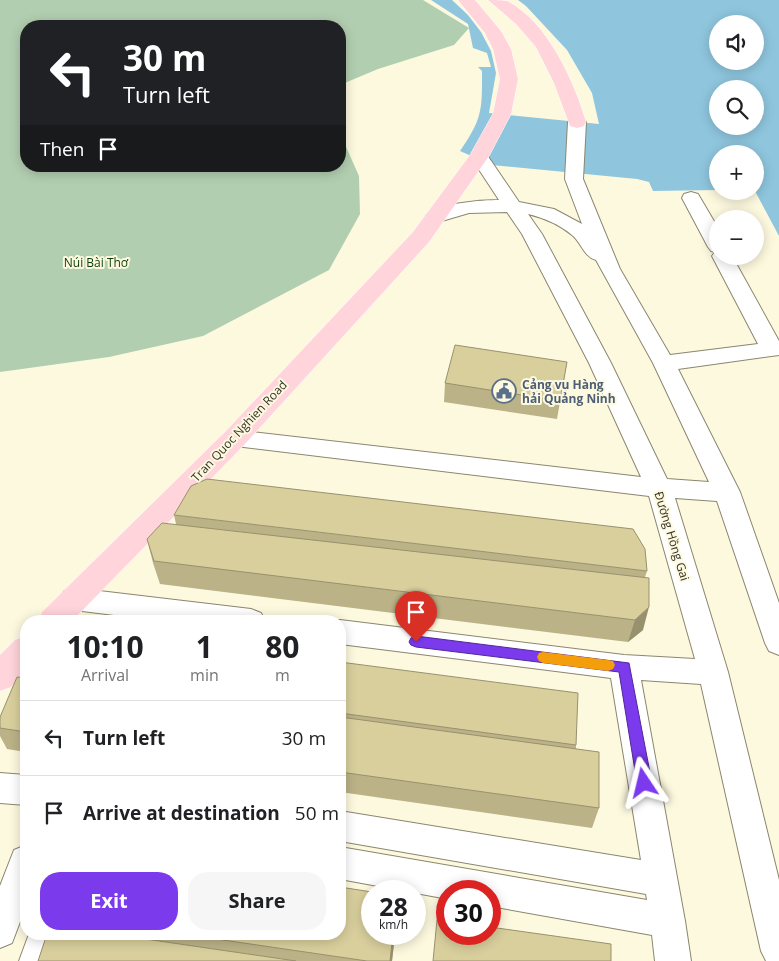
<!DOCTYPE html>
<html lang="en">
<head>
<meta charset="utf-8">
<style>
  body { margin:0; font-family:"Open Sans",sans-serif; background:#f6f6f6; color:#202124; height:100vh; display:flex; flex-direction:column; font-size:19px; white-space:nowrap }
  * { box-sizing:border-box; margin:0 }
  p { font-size:16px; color:#757577 }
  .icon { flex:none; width:28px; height:28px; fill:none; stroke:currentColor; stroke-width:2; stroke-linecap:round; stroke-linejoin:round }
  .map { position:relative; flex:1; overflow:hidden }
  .details { position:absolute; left:20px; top:615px; width:326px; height:325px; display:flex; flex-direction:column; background:#fff; border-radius:20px; box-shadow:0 2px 12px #0003 }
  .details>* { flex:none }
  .top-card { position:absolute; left:20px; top:20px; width:326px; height:152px; border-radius:20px; box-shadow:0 2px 12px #0003; background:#202124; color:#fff; overflow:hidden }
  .tools { position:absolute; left:709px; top:15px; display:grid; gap:10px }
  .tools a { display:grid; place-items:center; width:55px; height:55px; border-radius:50%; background:#fff; box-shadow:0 2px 12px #0003; font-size:25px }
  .speed { position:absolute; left:361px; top:880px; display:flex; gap:10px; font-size:25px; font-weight:700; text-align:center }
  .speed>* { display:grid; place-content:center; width:65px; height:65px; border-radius:50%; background:#fff; box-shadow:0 2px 12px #0003; line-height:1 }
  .speed small { font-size:12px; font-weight:400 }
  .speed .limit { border:8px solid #d22; background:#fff; color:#111 }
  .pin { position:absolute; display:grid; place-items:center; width:42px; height:42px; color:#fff; margin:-51px -21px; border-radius:50% 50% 50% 0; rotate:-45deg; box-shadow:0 0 5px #0007 }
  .pin .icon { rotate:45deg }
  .me { position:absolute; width:55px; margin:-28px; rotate:350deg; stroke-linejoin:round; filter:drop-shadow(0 0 4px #0008) }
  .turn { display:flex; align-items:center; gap:18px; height:105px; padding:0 20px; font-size:22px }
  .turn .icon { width:65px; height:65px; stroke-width:2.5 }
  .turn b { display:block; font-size:35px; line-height:42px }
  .then { display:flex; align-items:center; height:48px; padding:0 20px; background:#0003; gap:10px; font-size:19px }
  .eta { display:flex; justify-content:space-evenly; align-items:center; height:85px; text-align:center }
  .eta b { font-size:30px; font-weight:700; line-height:35px }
  .cta { display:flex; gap:10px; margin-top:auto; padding:10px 20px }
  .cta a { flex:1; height:58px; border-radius:20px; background:#7c3aed; color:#fff; font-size:20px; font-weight:700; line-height:58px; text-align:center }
  .cta a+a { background:#f6f6f6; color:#202124 }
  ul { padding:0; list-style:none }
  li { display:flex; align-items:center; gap:15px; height:75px; padding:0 20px; border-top:1px solid #e0e0e0 }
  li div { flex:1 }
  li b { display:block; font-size:19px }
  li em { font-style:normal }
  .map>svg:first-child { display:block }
  .green { fill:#b2ceb0 }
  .water { fill:#8fc6de; fill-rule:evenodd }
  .pier { fill:#fdf9df }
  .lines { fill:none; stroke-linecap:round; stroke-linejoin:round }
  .minor-casing { stroke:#8b866f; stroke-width:2 }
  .major-casing { stroke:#fff; stroke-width:1 }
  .minor { fill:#fff; fill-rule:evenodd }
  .major { fill:#ffd4db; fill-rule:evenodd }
  .wall { fill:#bbb287 }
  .shaded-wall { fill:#98916e }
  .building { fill:#d9cf9d; stroke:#98916e }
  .route { fill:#7c3aed; stroke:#51269a }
  .slow { fill:#f59e0b }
  .labels { text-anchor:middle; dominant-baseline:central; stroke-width:4; stroke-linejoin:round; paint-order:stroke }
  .park-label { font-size:12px; fill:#093d09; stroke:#fdf9df }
  .service-label { font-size:12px; font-weight:bold; fill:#4e5e75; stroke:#fdf9df; text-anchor:start }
  .street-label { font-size:12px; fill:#343229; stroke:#fdf9df }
</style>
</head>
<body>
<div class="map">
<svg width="779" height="961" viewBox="0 0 779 961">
  <rect width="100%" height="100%" fill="#fdf9df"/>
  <path class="green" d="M0,0H423L469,28L454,45L378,69L340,85V26H26V166H340V133L359,176L360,214L329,270L203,336L109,357L0,372Z"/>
  <path class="water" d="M431,0H779V236L755,191V154H718L717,190L653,191L649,182L637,179L492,165L460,151C483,118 482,109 482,71L478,67H491L487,53L473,48L468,24ZM718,24H755V61H718ZM718,89H755V126H718Z"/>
  <path class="pier" d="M452,0H518L526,6L567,50L592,93L599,124L489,113L496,73L491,51L481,32L468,15Z"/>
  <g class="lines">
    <g class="minor-casing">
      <path id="minor" d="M577,117L583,118L586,122L583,179L620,269L670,355L758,344L712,256L715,252L711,251L708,247L682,198L684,194L691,192L698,194L718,228V256H732L779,341V355L678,369L740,492L779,603V655L769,651L765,643L717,501L675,498L728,672L779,880V961H766L761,951L701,684L641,680L685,921L691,961H655L652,935L490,906V891H448V899L340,879V847L647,900L646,894L340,841V811L641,860L611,678L340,644V621H337L340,620L624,655L695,659L649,496L235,446L226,444L223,438L226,432L235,430L641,477L589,363L522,234L507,212L469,213L435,223L428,221L425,217C435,203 483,200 499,200L470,156L473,152L479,151L485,152L519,202L554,209L582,224L565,179L568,122L571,118ZM528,214C544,218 559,224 572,235C581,242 584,257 596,260L653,363L709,482L667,479L611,363L542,234Z
        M74,588L251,609L261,613L265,621H162L74,610L64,607L60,599L64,591Z
        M0,773L26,775V805L0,803Z
        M26,845V906L12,943L0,948V886L14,850Z
        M29,934H63L55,961H19Z"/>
    </g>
    <g class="major-casing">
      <path id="major" d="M458,0H475L501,31L511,49L518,79L511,114L489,156L429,242L244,445L72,621H38L42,612L226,431L413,232L470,155L493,114L500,79L493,49L485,33Z
        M488,0C494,0 502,0 507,1C547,21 574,81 586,122L584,126L577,128L570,126L554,83L536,47L516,24Z
        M26,636V670L11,687L0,691V655L15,640Z"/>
    </g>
    <use href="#minor" class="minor"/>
    <use href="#major" class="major"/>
  </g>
  <path class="wall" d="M567,362L557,419L444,402L445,383Z
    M174,515L647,571L645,577L643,630L628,642L160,584L153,563L147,539L176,524Z
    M340,662L576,745V748L599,808L592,828L340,792Z
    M26,678V752L7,749L0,736V717Z
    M47,934H395L392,961H38Z"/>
  <path class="shaded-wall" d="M649,607L643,630L628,642L635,620Z
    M393,934H395L392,961H390Z"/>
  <path class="building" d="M455,345L567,362L560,401L445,383Z
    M207,479L633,529L645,549L647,571L174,515L191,486Z
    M162,523L649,578V607L635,620L154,561L147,539Z
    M340,662L578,693L576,745L340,713Z
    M17,677L26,678V732L0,728V717Z
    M340,717L599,752V808L340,772Z
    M340,887L372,892V934H393L390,961H367L182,934H340Z
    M437,920L448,921V934H490V927L611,944V961H433Z
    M47,934H111L296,961H38Z"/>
  <path class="route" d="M416,636L629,663L652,783L650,788L644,790L639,788L637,783L619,672L416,647L411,645L409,642L411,638Z"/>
  <path class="slow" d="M543,652L608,660L613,661L615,665L613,669L608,671L543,663L539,661L537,657L539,653Z"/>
  <defs>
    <g id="civic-ring" transform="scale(1.25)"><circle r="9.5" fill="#fdf9df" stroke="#5c6f8a" stroke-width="1.5"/><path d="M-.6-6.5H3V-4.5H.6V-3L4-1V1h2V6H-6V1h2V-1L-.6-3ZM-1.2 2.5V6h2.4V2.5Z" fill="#5c6f8a"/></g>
  </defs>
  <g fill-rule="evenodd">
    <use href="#civic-ring" x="504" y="391"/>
  </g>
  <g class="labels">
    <g class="park-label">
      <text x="96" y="262">Núi Bài Thơ</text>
    </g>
    <g class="service-label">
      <text x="522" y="384">Cảng vụ Hàng<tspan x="522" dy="14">hải Quảng Ninh</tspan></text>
    </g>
    <g class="street-label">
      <text transform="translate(239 431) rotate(-47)">Tran Quoc Nghien Road</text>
      <text transform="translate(672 536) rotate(73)">Đường Hồng Gai</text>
    </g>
  </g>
</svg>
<div class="tools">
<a><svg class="icon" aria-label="sound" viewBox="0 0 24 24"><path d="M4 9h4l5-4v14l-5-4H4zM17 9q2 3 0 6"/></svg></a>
<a><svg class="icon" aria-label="search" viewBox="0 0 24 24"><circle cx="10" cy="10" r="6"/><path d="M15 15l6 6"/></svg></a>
<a>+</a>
<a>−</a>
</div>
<div class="speed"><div>28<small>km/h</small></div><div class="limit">30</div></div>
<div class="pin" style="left:416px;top:642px;background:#d93025"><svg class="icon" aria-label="arrive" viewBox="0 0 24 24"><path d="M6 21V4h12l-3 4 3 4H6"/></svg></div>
<svg class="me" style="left:644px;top:783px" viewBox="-20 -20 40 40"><path d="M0-17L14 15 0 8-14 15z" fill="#7c3aed" stroke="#fff" stroke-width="4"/></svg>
<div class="top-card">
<div class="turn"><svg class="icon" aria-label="left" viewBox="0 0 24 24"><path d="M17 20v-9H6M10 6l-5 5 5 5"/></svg><div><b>30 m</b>Turn left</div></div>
<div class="then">Then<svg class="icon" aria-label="arrive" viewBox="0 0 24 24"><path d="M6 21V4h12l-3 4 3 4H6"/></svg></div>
</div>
<section class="details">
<div class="eta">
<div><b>10:10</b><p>Arrival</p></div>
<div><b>1</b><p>min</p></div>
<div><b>80</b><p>m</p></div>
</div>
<ul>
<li><svg class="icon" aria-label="left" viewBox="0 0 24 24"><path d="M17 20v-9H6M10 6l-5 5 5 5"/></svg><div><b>Turn left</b></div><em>30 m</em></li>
<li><svg class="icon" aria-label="arrive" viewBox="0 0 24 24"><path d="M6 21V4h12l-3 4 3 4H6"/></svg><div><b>Arrive at destination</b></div><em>50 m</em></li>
</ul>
<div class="cta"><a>Exit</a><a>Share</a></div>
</section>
</div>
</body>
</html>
